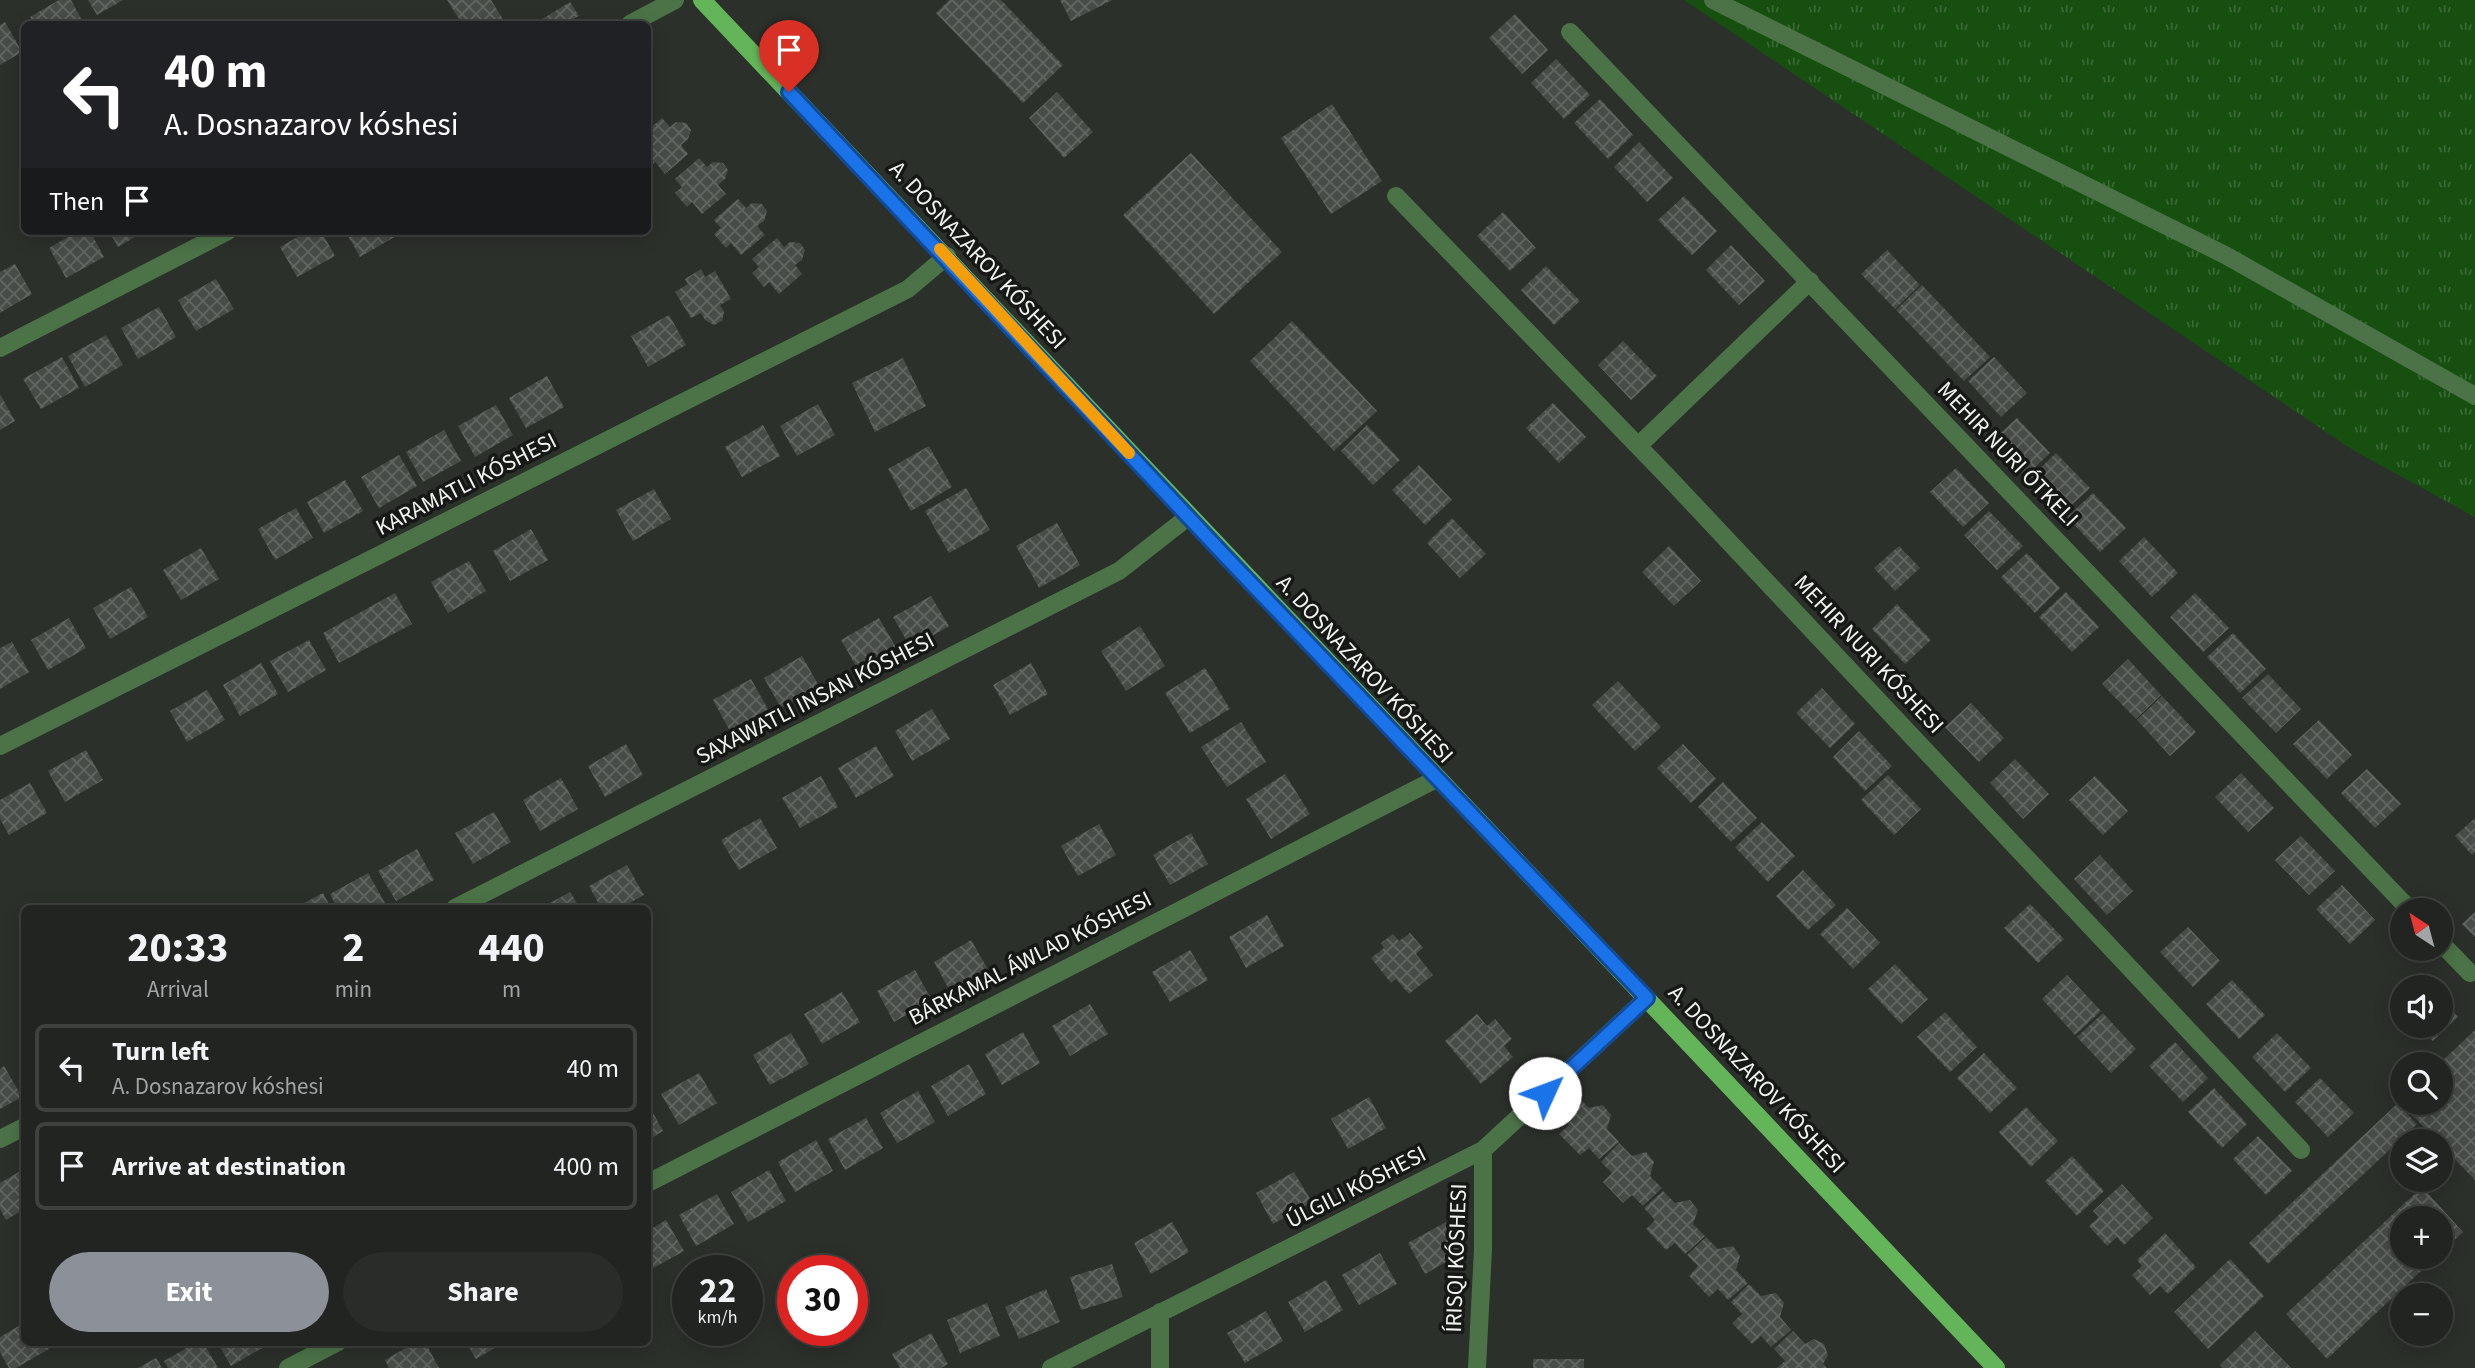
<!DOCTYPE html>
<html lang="en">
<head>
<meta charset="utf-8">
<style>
  body { margin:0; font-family:"Source Sans 3",sans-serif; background:#292c29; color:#f1f3f6; height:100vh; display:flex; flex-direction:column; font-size:26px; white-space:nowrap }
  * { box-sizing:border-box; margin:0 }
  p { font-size:23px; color:#a2a4a5 }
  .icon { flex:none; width:38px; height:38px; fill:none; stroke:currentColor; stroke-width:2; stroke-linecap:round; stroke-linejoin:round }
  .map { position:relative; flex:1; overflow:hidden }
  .drawer { position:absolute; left:21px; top:905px; width:630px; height:441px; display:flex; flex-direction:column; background:#212420; border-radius:10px; box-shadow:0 4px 18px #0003,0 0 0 2px #3e413e }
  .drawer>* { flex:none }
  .guide { position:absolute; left:21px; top:21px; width:630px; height:214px; border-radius:10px; box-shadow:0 4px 18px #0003,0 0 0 2px #3e413e; background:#202124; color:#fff; overflow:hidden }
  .needle { width:46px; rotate:324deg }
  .controls { position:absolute; left:2390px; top:898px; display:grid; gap:14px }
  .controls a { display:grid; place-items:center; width:63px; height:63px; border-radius:50%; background:#212420; box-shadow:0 4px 18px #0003,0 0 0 2px #3e413e; font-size:35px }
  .speed { position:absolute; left:672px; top:1255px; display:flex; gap:14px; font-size:35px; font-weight:700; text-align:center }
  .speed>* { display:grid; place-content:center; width:91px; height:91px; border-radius:50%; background:#212420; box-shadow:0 4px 18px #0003,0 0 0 2px #3e413e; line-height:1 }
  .speed small { font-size:18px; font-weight:400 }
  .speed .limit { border:10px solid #d22; background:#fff; color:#111 }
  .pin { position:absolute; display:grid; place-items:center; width:60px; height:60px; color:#fff; margin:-72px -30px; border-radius:50% 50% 50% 0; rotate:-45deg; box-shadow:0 0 7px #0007 }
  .pin .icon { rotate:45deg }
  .me { position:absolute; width:77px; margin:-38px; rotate:47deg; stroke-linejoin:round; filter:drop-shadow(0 0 5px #0008) }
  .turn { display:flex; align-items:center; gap:24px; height:147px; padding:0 28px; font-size:32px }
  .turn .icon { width:91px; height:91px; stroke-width:2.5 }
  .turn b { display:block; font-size:49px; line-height:60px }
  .then { display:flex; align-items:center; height:66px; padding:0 28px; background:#0003; gap:14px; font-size:26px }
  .eta { display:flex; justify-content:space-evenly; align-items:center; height:119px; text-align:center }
  .eta b { font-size:42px; font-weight:700; line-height:49px }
  .cta { display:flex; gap:14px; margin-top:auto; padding:14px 28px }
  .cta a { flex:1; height:80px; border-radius:42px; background:#8c9099; color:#fff; font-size:28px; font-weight:700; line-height:80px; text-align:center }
  .cta a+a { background:#292c29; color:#f1f3f6 }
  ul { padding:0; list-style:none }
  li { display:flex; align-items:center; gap:21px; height:88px; margin:0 14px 10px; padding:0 14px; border:4px solid #3e413e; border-radius:10px }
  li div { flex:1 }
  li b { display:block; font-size:26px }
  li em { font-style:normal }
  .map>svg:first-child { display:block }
  .grass { fill:url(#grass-tufts) }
  .building { fill:url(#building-cross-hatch) }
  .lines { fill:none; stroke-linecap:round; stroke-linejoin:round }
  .minor { stroke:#4c7348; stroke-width:18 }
  .major { stroke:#64b55a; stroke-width:18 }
  .route-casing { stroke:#114b97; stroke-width:18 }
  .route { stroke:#1a73e8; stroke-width:12 }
  .slow { stroke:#f59e0b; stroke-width:12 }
  .labels { text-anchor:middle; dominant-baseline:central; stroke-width:7; stroke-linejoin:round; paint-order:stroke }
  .street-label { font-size:23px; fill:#f1f4f0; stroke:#161815 }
</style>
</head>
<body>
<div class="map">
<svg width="2475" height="1368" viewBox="0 0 2475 1368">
  <defs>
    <pattern id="grass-tufts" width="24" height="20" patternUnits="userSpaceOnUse" patternTransform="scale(1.75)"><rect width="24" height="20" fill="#174f11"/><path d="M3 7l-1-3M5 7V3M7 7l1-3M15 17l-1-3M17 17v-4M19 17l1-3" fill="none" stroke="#396934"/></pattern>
    <pattern id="building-cross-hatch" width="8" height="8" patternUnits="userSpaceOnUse" patternTransform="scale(1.75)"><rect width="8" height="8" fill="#474c47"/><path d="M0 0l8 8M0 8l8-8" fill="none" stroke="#626662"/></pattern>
  </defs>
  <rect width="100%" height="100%" fill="#2c302b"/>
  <path class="grass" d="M1684,0H2475V517L2353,450Z"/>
  <path class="building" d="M59,0H71L84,24H34L30,17Z
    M88,0H123L97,15Z
    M447,0H491L506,24H462Z
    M949,0H1001L1063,65L1023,103L936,13Z
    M1060,0H1112L1071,21Z
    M570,2L579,16L563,24H534Z
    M1515,14L1548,50L1522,74L1489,38Z
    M5,22L22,52L0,65V25Z
    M1556,59L1590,95L1564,119L1531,83Z
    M648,78L653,86L648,98Z
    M1057,92L1093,132L1064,158L1029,118Z
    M1600,99L1633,135L1608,159L1574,123Z
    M1332,104L1382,181L1331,214L1281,138Z
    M662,118L670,127L676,122L686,123L691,130L688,139L681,145L688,154L665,174L655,162L650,167L648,164V130Z
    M1639,142L1673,178L1647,202L1614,167Z
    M1191,153L1282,252L1214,314L1123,215Z
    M699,158L707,167L713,162L723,163L728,170L725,179L718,185L726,194L702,214L692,202L687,207L675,193L682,187L675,179Z
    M1684,196L1717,231L1692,255L1658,220Z
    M738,199L746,208L752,203L762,204L767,211L764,221L757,226L765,235L741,255L731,243L726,248L714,234L721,228L714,220Z
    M1503,212L1536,248L1510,271L1477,236Z
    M78,231H90L104,257L66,278L49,248Z
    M109,231H145L118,247Z
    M308,231H321L335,256L297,277L280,247Z
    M345,231H396L398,235L360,257Z
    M777,238L784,247L790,242L800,243L805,250L802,260L795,265L802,274L779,294L769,282L764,287L752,273L759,267L752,259Z
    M1731,245L1765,281L1739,305L1706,270Z
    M1887,250L1920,285L1895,309L1861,274Z
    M15,264L32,294L0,313V272Z
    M1546,266L1580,301L1554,325L1521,290Z
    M701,269L705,277L715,271L731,299L720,305L724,312L722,321L714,325L705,320L701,313L691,318L675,292L688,284L685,279Z
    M216,279L234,309L196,331L178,300Z
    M1922,285L1990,357L1964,381L1896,310Z
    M159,307L176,337L138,359L121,328Z
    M669,315L686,345L648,367L631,336Z
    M1292,321L1377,411L1334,451L1250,361Z
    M106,335L123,365L85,387L68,356Z
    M1623,341L1657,376L1631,400L1598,365Z
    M62,357L79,388L41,409L23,379Z
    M1994,357L2027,393L2001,417L1968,381Z
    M903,358L926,406L875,432L852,383Z
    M547,376L564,407L526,428L509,398Z
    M0,394L15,421L0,430Z
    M1553,403L1586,437L1559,463L1526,428Z
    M818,404L835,435L797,456L780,426Z
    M496,405L513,435L475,457L458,426Z
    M2017,418L2050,453L2025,477L1991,442Z
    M763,425L780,456L742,477L725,447Z
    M1367,425L1400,460L1373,485L1341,451Z
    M444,430L461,461L423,482L406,452Z
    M929,446L952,487L911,511L888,469Z
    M2056,453L2090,488L2064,512L2031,477Z
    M399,455L417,486L379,508L361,477Z
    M1419,465L1452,500L1425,525L1392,490Z
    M1956,468L1989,503L1963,527L1930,492Z
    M345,480L363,511L324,533L307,502Z
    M966,488L990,530L949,553L925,511Z
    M654,489L671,519L633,541L616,510Z
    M2093,493L2126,528L2100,552L2067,517Z
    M296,508L313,538L275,560L258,529Z
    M1989,511L2023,546L1997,570L1964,535Z
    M1452,518L1486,554L1460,578L1427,543Z
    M1057,523L1080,565L1039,588L1016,546Z
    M531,529L548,560L510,581L493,551Z
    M2144,537L2178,573L2152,597L2119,561Z
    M1669,546L1701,581L1674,606L1642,572Z
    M1899,546L1920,568L1895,591L1874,568Z
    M201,548L219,579L181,600L163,570Z
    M2027,553L2060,588L2035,613L2001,577Z
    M469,561L486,591L448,613L431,582Z
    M131,587L148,617L110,639L93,608Z
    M2066,592L2099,627L2072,652L2039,617Z
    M395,593L412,624L339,663L323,633Z
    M2195,593L2229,628L2203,652L2170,617Z
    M931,596L949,626L911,648L893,617Z
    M1897,604L1931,640L1905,664L1872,629Z
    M69,618L86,648L48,670L31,640Z
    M879,618L897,649L859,671L841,640Z
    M1140,626L1165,666L1126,691L1101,651Z
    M2233,633L2266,669L2240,693L2207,657Z
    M309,640L326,670L288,692L270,661Z
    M12,642L29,672L0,689V648Z
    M802,656L819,686L781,708L764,678Z
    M2128,659L2161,695L2136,719L2102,684Z
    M261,663L278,694L240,716L223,685Z
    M1031,663L1048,694L1010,715L993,685Z
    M1205,668L1230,709L1190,733L1165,693Z
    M2268,674L2301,709L2276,733L2242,698Z
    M751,679L768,709L730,731L713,700Z
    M1618,681L1661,727L1635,751L1592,705Z
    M1822,688L1855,724L1830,748L1796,713Z
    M207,690L225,720L187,742L170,711Z
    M2162,696L2196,732L2170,756L2137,720Z
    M1971,703L2004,738L1979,762L1945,727Z
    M932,709L950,739L912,761L895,731Z
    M2319,720L2352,755L2327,779L2293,744Z
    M1241,722L1266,762L1227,787L1201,747Z
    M1859,731L1892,766L1865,791L1833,757Z
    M626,744L643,775L605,797L588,766Z
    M1683,744L1716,779L1691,803L1657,768Z
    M876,746L894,776L856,798L838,768Z
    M86,750L103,780L65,802L48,771Z
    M2015,759L2049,794L2023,819L1990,783Z
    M2367,769L2401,804L2375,828L2341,793Z
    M2241,773L2274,808L2248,832L2215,797Z
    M1285,774L1310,814L1271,839L1246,799Z
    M1888,775L1921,809L1894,835L1861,800Z
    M821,776L838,807L800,828L782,798Z
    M2095,776L2128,811L2103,835L2069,800Z
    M561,778L578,809L540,831L523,800Z
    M1723,782L1757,818L1731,842L1698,807Z
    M30,783L47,813L9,835L0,819V800Z
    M494,812L511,842L473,864L455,833Z
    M760,818L777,848L739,870L721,840Z
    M2475,818V852L2472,855L2455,836Z
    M1762,822L1795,856L1768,882L1735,847Z
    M1099,824L1116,855L1078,876L1061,846Z
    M1191,833L1208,864L1170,885L1153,855Z
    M2301,836L2335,871L2309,895L2275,860Z
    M417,849L434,880L396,901L378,871Z
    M2100,855L2133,891L2107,915L2074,879Z
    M627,865L644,895L621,908H601L589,886Z
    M1803,870L1836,905L1808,930L1776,896Z
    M368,873L385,903L376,908H337L330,894Z
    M2342,885L2375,920L2350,944L2316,909Z
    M570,892L580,908H541Z
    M323,893L331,908H295Z
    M2030,904L2064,939L2038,963L2004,928Z
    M1847,908L1880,943L1853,969L1820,934Z
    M2475,912V937L2462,924Z
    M1267,915L1284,946L1246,968L1229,937Z
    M2188,927L2220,961L2193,987L2160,952Z
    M1410,933L1423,948L1416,954L1433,975L1409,994L1396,979L1391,983L1371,958L1384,948L1381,943L1393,934L1399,941Z
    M971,940L989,971L951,993L934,962Z
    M1190,950L1208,980L1170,1002L1152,972Z
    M1895,964L1928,999L1901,1024L1868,989Z
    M915,970L932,1000L894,1022L877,991Z
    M2067,975L2101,1011L2075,1035L2042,999Z
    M2232,980L2265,1015L2239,1039L2206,1004Z
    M842,992L860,1022L822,1044L804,1014Z
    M2441,999L2458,1017L2433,1041L2418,1026H2441Z
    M1090,1004L1108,1034L1070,1056L1052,1026Z
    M1945,1012L1977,1047L1950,1072L1917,1037Z
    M2103,1013L2136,1049L2111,1073L2077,1037Z
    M1477,1014L1487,1026L1495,1019L1512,1039L1504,1046L1513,1057L1481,1084L1445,1041Z
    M2475,1030V1180L2441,1145V1141H2437L2399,1101L2403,1097V1102H2441V1064H2439Z
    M1023,1032L1040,1063L1002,1085L985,1054Z
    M791,1033L809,1064L770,1085L753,1055Z
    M2277,1033L2311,1068L2285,1092L2252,1057Z
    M2175,1042L2208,1078L2183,1102L2149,1066Z
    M1984,1053L2017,1088L1990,1113L1957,1078Z
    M969,1064L986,1094L948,1116L931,1086Z
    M4,1066L22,1097L0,1109V1069Z
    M699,1073L717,1103L679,1125L661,1094Z
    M2320,1078L2354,1113L2328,1137L2295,1102Z
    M2214,1088L2247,1124L2222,1148L2188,1112Z
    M918,1091L935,1122L897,1143L880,1113Z
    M1577,1096L1589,1108L1603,1105L1611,1115L1607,1129L1619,1142L1599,1159L1589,1148L1580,1155L1559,1134L1569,1125L1558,1114Z
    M1369,1097L1386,1128L1348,1149L1331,1119Z
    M648,1104L663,1131L648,1140Z
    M2397,1104L2417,1124L2268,1264L2249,1243Z
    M2026,1107L2058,1141L2031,1167L1999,1132Z
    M866,1118L883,1148L845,1170L828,1139Z
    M2258,1136L2292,1171L2266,1195L2233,1159Z
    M816,1140L833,1171L795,1192L778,1162Z
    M1619,1143L1632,1156L1646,1152L1654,1162L1650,1176L1662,1188L1643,1206L1632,1195L1623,1203L1603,1182L1612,1173L1601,1162Z
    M2072,1156L2104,1191L2077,1216L2045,1181Z
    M24,1169V1209L6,1220L0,1209V1183Z
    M769,1170L786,1201L748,1222L731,1192Z
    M1294,1172L1312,1202L1273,1224L1256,1193Z
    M2122,1184L2153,1218L2124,1245L2117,1237L2107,1246L2089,1226L2099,1217L2093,1211Z
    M2422,1187L2463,1232L2441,1252V1218H2403V1256H2437L2327,1359L2286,1314Z
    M1663,1191L1675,1203L1690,1200L1698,1210L1693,1224L1705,1236L1685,1254L1675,1243L1666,1250L1646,1229L1655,1220L1644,1208Z
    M717,1194L734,1224L696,1246L679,1215Z
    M666,1220L684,1251L648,1271V1231Z
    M1172,1222L1189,1252L1151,1274L1134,1243Z
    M1446,1222L1463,1252L1425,1274L1408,1243Z
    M2165,1233L2196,1267L2168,1294L2160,1286L2150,1295L2132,1275L2142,1266L2137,1260Z
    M1706,1237L1718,1249L1733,1246L1740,1256L1736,1270L1748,1283L1728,1300L1718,1289L1709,1297L1689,1276L1698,1266L1687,1255Z
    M1380,1253L1397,1284L1359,1305L1342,1275Z
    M2230,1259L2264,1296L2208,1349L2174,1312Z
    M1112,1264L1123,1297L1081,1310L1070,1277Z
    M1326,1280L1343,1310L1305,1332L1288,1302Z
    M1749,1284L1761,1296L1776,1293L1784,1303L1780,1317L1791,1330L1771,1347L1761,1336L1752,1344L1732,1323L1742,1314L1731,1302Z
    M1046,1289L1060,1322L1019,1339L1005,1307Z
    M987,1303L1000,1336L960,1353L947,1320Z
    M1266,1311L1283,1341L1245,1363L1227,1333Z
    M24,1323V1342H45L49,1349L16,1368H9L0,1352V1337Z
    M1793,1331L1805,1344L1814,1339L1824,1344L1828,1355L1823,1364L1827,1368H1777L1785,1361L1774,1349Z
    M2255,1331L2291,1368H2223L2220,1365Z
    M931,1333L948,1364L941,1368H900L892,1354Z
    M197,1342H203L218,1368H168L164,1361Z
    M217,1342H268L269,1344L231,1366Z
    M416,1342H425L439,1368H389L385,1360Z
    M466,1342H505L476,1359Z
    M156,1358L162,1368H138Z
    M1533,1359H1584V1368H1533Z"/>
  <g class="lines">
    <path class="minor" d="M1713,0L2225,255L2475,396
      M630,24L675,0
      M1570,32L2410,910
      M1396,196L1668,477L2301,1150
      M0,348L228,231
      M1638,446L1810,281
      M0,746L908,289L947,256
      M455,908L1119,571L1188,517
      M2441,943L2470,973
      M0,1139L24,1127
      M648,1183L1436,779
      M288,1368L338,1342
      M1051,1368L1483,1150L1647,998
      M1160,1368V1312
      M1477,1368L1483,1249V1150"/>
    <path class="major" d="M702,0L1996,1368"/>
  </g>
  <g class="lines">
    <g class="route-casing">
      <path id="route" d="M789,92L1225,556L1647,998L1545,1093"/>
    </g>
    <use href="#route" class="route"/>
    <path class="slow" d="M940,249L1129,453"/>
  </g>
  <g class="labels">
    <g class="street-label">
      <text transform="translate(978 255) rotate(47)">A. DOSNAZAROV KÓSHESI</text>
      <text transform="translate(2008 454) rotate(46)">MEHIR NURI ÓTKELI</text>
      <text transform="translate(466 484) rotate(-27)">KARAMATLI KÓSHESI</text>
      <text transform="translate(1869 654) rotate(47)">MEHIR NURI KÓSHESI</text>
      <text transform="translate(1365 669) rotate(47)">A. DOSNAZAROV KÓSHESI</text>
      <text transform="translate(815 698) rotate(-27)">SAXAWATLI INSAN KÓSHESI</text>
      <text transform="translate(1030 958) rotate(-27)">BÁRKAMAL ÁWLAD KÓSHESI</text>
      <text transform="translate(1757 1079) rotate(47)">A. DOSNAZAROV KÓSHESI</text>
      <text transform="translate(1356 1187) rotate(-27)">ÚLGILI KÓSHESI</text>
      <text transform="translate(1456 1258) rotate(-88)">ÍRISQI KÓSHESI</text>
    </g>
  </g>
</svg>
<div class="controls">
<a><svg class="needle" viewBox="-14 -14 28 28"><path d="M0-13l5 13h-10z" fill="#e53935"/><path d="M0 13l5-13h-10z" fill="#a2a4a5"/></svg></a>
<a><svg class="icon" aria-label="sound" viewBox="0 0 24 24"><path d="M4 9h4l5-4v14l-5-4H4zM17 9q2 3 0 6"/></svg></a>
<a><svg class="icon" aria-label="search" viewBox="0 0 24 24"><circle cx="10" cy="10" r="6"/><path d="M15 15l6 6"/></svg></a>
<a><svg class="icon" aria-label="layers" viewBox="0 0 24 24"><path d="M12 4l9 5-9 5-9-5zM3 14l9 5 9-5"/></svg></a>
<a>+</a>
<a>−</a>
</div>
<div class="speed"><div>22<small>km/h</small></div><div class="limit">30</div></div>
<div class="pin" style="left:789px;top:92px;background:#d93025"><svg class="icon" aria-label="arrive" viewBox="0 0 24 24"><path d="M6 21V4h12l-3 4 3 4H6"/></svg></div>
<svg class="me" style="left:1545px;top:1093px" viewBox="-20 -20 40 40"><circle r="19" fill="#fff"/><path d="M0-13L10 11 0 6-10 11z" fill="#1a73e8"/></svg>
<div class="guide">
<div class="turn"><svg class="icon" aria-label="left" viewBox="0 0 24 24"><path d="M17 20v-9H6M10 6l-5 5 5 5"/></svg><div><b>40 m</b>A. Dosnazarov kóshesi</div></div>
<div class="then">Then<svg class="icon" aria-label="arrive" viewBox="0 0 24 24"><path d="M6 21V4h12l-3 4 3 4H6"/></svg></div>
</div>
<section class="drawer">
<div class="eta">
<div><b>20:33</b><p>Arrival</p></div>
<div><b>2</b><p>min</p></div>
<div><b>440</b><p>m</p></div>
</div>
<ul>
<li><svg class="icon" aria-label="left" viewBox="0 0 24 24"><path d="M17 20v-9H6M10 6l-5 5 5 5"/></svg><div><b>Turn left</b><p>A. Dosnazarov kóshesi</p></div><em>40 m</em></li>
<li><svg class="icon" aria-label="arrive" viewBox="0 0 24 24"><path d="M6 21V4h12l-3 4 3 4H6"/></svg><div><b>Arrive at destination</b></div><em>400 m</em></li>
</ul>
<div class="cta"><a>Exit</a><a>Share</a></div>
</section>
</div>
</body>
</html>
